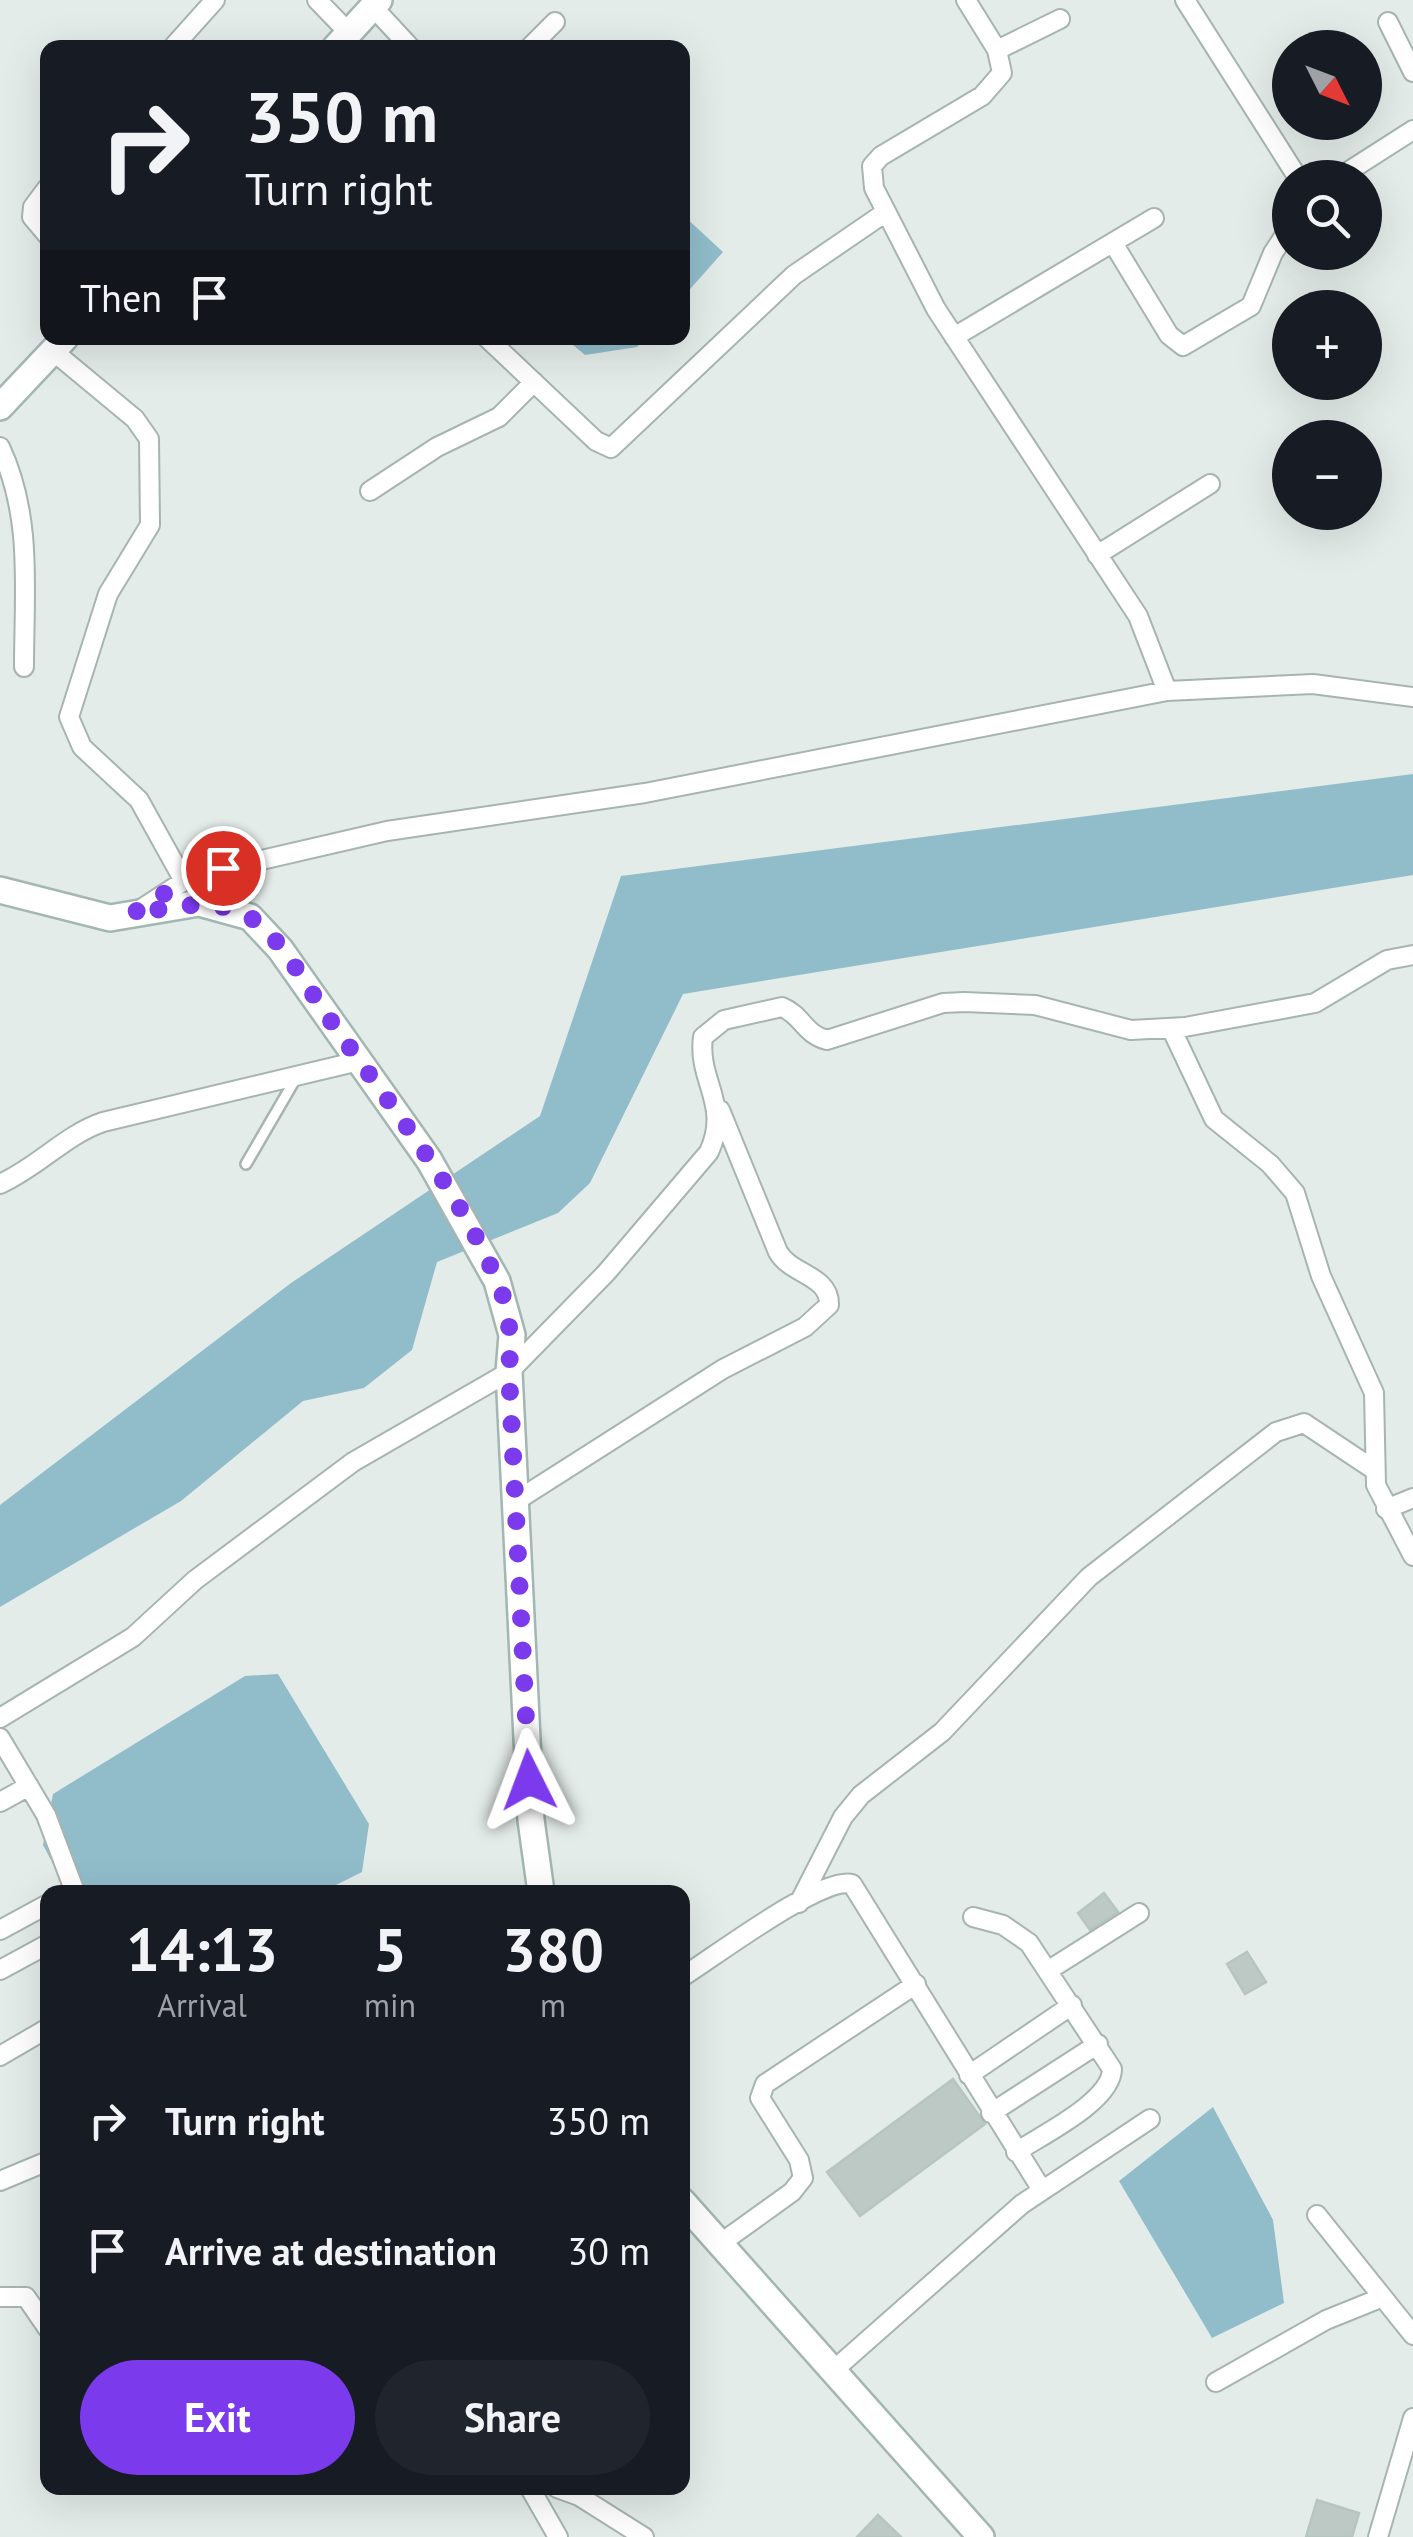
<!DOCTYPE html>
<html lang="en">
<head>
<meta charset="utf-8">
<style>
  body { margin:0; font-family:"PT Sans",sans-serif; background:#20242c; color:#f1f3f6; height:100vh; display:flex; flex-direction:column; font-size:38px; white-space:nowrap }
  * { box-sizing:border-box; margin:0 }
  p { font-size:32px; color:#9ea1a6 }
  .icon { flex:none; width:55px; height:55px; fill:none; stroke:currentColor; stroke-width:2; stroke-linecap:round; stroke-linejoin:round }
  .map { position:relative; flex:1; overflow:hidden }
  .panel { position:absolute; left:40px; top:1885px; width:650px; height:610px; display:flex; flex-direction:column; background:#171b24; border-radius:20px; box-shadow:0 10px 40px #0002 }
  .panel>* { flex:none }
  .hud { position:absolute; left:40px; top:40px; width:650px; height:305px; border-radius:20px; box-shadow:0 10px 40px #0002; background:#171b24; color:#f1f3f6; overflow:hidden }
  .needle { width:65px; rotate:132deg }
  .buttons { position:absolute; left:1272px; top:30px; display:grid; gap:20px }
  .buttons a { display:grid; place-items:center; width:110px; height:110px; border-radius:50%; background:#171b24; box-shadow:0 10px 40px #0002; font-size:50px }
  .pin { position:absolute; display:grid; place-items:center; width:85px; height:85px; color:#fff; margin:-42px; border:5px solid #fff; border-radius:50%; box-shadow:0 2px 10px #0007 }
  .me { position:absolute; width:110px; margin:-55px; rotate:357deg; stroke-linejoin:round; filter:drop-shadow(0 0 8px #0008) }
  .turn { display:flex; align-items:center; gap:35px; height:210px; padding:0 40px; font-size:45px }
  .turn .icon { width:130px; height:130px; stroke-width:2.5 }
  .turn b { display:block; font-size:70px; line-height:85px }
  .then { display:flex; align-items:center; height:95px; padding:0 40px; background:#0003; gap:20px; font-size:38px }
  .eta { display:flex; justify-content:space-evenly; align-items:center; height:170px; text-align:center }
  .eta b { font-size:60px; font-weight:800; line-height:70px }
  .primary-button { display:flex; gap:20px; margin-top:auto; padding:20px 40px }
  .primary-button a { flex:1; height:115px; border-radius:60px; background:#7c3aed; color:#fff; font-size:40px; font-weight:800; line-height:115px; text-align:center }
  .primary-button a+a { background:#20242c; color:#f1f3f6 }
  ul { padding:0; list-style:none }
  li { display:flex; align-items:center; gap:30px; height:130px; padding:0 40px }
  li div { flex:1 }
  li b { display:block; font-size:38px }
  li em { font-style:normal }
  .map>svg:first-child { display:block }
  .water { fill:#91bdcb }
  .building { fill:#bcc9c5; stroke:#b7c5c0; stroke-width:2.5 }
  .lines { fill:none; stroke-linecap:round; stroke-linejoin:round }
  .service-casing { stroke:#a7b4b0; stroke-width:14 }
  .minor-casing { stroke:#a7b4b0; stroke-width:22 }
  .secondary-casing { stroke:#a3b7b2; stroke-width:30 }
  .service { stroke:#fff; stroke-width:9 }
  .minor { stroke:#fff; stroke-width:18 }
  .secondary { stroke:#fff; stroke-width:25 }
  .route { stroke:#7c3aed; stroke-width:18; stroke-dasharray:0 32.4 }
</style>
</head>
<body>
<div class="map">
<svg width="1413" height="2537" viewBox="0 0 1413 2537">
  <rect width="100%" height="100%" fill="#e4ece9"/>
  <path class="water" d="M683,215L723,252L683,297Z
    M565,338H646L637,347L585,355Z
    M1413,774V875L683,994L590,1183L558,1213L437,1262L412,1350L364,1388L303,1401L181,1501L0,1607V1505L291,1283L540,1116L621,876Z
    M278,1674L369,1824L362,1872L322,1892H68L43,1845L53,1794L245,1676Z
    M1213,2107L1273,2220L1284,2303L1212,2338L1119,2181Z"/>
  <path class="building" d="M1104,1893L1118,1912L1090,1930L1078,1913Z
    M1247,1952L1266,1982L1245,1994L1227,1964Z
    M953,2079L985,2124L860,2216L827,2172Z
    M1317,2500L1359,2513L1352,2537H1306Z
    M878,2515L901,2537H857Z"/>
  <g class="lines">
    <g class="service-casing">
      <path id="service" d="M246,1164L296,1078"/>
    </g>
    <g class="minor-casing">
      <path id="minor" d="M317,0L349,33
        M966,0L997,50L1002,73L982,96L881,156L872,166L874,188L936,309L1138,616L1167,691
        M1185,0L1298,178
        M373,7L411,48
        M1388,22L1413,72
        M172,48L215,0
        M529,48L555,22
        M997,50L1060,19
        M1338,178L1413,130
        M48,187L33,207L32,217L48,236
        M1113,243L1169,335L1183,346L1251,306L1273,253L1290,227
        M954,337L1154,218
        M487,338L596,441L611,448L794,275L886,212
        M53,351L135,419L149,439L150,525L108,594L69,717L82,747L139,800L184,881
        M0,447C33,517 24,591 24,667
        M370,491L437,447L499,417L534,382
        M1097,555L1210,484
        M141,909L184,881L223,869L387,831L645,793L1167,691L1313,684L1413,697
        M1171,1028L1214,1119L1270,1164L1295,1193L1321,1276L1374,1393L1376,1485L1413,1556
        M0,1184C38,1167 65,1135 103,1122L359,1061
        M516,1501L723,1369L805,1327L829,1305C830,1275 791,1275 778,1252L720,1110
        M1386,1509L1413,1498
        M0,1718L133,1637L195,1580L353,1462L509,1372L606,1273L709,1152C731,1104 697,1081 703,1037L724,1020L782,1007C802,1015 805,1035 827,1040L943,1003L964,1002L1035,1005L1131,1030L1185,1027L1315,1003L1387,960L1413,955
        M0,1738L46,1815L75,1892
        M0,1802L29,1786
        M799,1903L843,1817L861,1795L942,1732L1089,1577L1276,1432L1304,1423L1373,1469
        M973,1917L1003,1925L1029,1943L1112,2069C1112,2101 1042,2135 1016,2152
        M0,1930L48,1904
        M0,1970L48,1944
        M1049,1970L1139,1913
        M682,1977C713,1958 822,1875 852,1884L1042,2190
        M0,2056L48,2028
        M969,2075L1072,2005
        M991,2113L1098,2044
        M0,2181L48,2161
        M1317,2215L1413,2335
        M721,2243L792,2192L803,2178L799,2160L760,2098L765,2084L916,1984
        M0,2297H26L48,2329
        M835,2369L1022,2204L1150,2119
        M1216,2382L1326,2320L1383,2297
        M530,2488L558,2537
        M557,2488L579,2496L644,2537
        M1378,2537L1413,2418"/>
    </g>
    <g class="secondary-casing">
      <path id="secondary" d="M335,48L379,0
        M0,407L65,338
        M0,890L110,918L199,903L250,917L280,949L429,1160L497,1281L512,1335L509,1372L531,1820L541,1892
        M682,2201L981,2537"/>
    </g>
    <use href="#service" class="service"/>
    <use href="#minor" class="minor"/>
    <use href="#secondary" class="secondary"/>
  </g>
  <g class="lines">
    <path class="route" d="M223,868L184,881L132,914C170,908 216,895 251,918C282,939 305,984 326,1014C386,1100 457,1186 498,1283C511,1313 511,1340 509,1372L529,1780"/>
  </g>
</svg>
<div class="buttons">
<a><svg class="needle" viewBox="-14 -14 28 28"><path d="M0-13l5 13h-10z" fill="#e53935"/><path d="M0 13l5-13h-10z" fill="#9ea1a6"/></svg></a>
<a><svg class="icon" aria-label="search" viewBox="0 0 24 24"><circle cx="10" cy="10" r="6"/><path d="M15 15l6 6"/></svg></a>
<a>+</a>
<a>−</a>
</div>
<div class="pin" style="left:223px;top:868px;background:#d93025"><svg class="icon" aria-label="arrive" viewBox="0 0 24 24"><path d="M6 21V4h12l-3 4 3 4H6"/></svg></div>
<svg class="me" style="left:529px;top:1780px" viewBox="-20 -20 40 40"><path d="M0-17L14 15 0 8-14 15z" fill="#7c3aed" stroke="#fff" stroke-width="4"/></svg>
<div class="hud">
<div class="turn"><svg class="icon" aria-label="right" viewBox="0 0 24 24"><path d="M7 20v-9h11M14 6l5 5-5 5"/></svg><div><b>350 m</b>Turn right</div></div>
<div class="then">Then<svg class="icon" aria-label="arrive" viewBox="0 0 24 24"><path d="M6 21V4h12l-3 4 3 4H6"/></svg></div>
</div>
<section class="panel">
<div class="eta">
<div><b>14:13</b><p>Arrival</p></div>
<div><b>5</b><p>min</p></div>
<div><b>380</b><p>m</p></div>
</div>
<ul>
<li><svg class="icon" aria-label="right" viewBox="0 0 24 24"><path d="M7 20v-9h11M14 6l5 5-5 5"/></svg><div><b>Turn right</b></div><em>350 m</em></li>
<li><svg class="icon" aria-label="arrive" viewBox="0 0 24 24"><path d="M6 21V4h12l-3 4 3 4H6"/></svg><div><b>Arrive at destination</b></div><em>30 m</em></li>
</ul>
<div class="primary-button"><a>Exit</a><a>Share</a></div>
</section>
</div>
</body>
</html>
